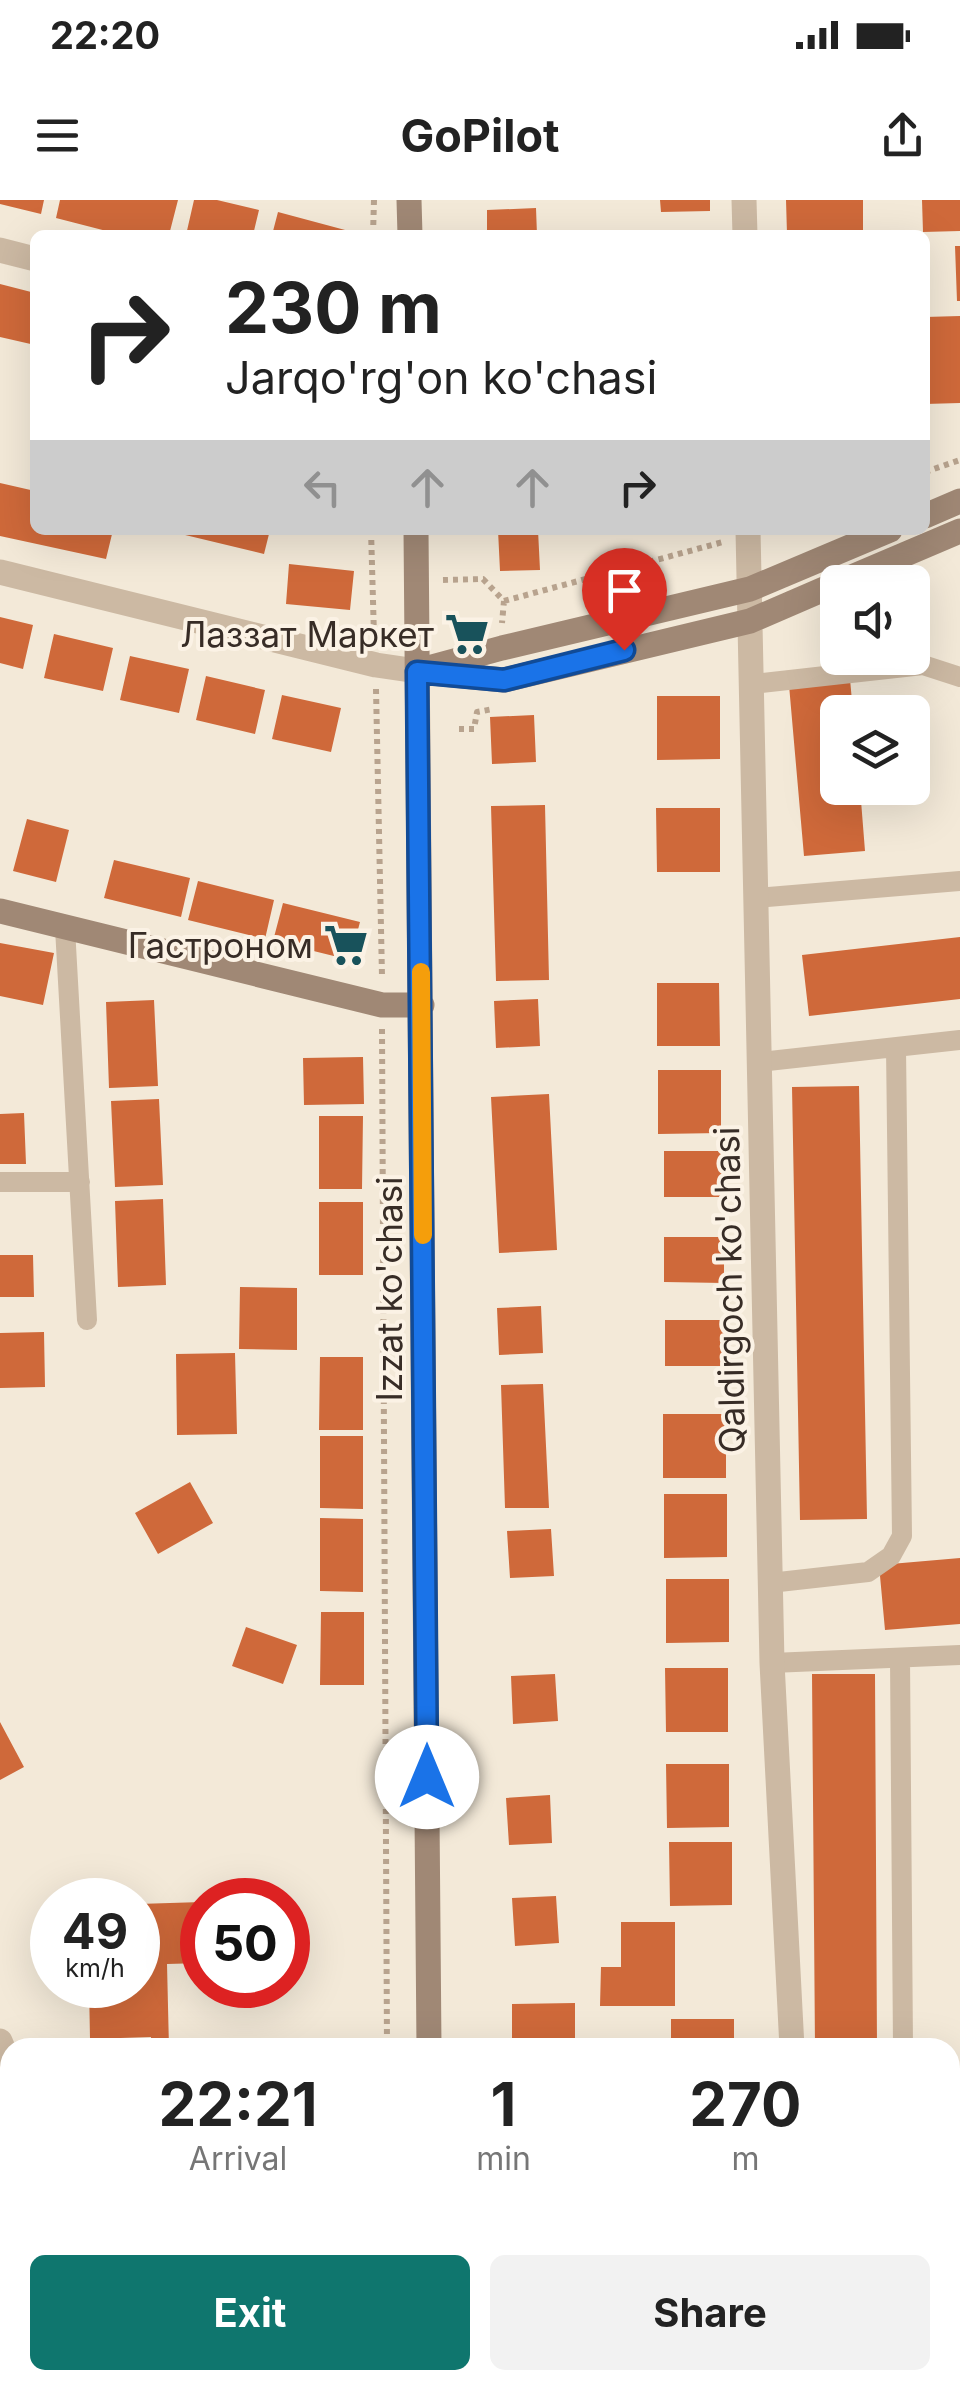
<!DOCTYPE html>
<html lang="en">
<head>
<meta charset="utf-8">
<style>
  body { margin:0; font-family:Inter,sans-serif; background:#f2f2f2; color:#222; height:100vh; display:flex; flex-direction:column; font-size:38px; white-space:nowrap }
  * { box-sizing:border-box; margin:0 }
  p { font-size:32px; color:#767676 }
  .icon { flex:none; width:55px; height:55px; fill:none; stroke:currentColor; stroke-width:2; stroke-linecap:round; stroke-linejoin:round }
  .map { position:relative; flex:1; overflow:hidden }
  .drawer { position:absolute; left:0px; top:1838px; width:960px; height:352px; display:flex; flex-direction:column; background:#fff; border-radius:30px 30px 0 0; box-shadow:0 10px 40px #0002 }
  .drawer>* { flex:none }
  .top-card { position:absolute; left:30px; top:30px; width:900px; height:305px; border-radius:15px; box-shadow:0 10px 40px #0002; background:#fff; color:#222; overflow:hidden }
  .tools { position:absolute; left:820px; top:365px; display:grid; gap:20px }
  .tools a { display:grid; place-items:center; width:110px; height:110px; border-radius:15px; background:#fff; box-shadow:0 10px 40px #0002; font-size:50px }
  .speed { position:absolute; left:30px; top:1678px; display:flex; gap:20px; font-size:50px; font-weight:700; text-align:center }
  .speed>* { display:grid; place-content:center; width:130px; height:130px; border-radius:50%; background:#fff; box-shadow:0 10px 40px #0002; line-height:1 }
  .speed small { font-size:25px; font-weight:400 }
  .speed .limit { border:15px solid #d22; background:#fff; color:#111 }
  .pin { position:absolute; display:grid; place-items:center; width:85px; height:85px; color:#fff; margin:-102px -42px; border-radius:50% 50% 50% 0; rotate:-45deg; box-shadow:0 0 10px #0007 }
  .pin .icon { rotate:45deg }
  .me { position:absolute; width:110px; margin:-55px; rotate:0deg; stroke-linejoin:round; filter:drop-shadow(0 0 8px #0008) }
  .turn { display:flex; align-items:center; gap:35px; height:210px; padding:0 30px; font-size:45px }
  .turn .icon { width:130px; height:130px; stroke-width:2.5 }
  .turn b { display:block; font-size:70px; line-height:85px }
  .lanes { display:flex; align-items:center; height:95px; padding:0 30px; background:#0003; justify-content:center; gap:50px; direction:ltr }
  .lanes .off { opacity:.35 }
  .eta { display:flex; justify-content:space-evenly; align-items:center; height:170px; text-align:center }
  .eta b { font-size:60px; font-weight:700; line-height:70px }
  .button { display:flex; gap:20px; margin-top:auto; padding:20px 30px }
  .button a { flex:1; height:115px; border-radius:15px; background:#0f766e; color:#fff; font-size:40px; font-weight:700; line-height:115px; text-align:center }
  .button a+a { background:#f2f2f2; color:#222 }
  .status { display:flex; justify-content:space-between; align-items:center; height:70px; padding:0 50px; background:#fff; direction:ltr }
  .status svg { height:28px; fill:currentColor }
  header { display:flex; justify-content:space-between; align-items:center; height:130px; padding:0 30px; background:#fff; font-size:45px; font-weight:700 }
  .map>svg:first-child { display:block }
  .building { fill:#cf693a }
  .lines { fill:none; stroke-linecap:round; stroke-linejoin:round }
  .path { stroke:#b8a38e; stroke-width:6; stroke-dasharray:5 5; stroke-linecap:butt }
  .service { stroke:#ccb9a3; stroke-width:20 }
  .minor { stroke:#ccb9a3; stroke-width:25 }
  .secondary { stroke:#a08875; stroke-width:25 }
  .route-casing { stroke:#114b97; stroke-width:25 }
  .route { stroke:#1a73e8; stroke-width:18 }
  .slow { stroke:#f59e0b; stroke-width:18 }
  .labels { text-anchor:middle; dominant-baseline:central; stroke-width:8; stroke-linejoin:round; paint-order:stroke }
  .poi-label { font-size:35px; fill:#372c26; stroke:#fbf2e5; text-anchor:end }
  .street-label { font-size:35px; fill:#372c26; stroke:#fbf2e5 }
</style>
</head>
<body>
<div class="status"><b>22:20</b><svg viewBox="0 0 49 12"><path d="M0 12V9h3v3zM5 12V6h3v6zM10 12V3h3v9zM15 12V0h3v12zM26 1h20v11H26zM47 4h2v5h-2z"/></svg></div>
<header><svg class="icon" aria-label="menu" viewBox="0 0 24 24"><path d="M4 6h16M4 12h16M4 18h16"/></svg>GoPilot<svg class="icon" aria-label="share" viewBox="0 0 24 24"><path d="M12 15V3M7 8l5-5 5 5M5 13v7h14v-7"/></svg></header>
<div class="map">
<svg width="960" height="2189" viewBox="0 0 960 2189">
  <rect width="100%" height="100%" fill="#f3e9d8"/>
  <path class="building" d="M0,0H44L41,14L0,4Z
    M60,0H178L169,35H122L56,18Z
    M194,0H217L259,10L253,35H186Z
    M660,0H710V11L661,12Z
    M786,0H863V33L787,34Z
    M922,0H960V31L923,32Z
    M536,8L537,35H487V10Z
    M278,12L360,34V35H272Z
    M955,46H960V101H957Z
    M0,84L35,93V145L0,137Z
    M960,116V203L925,204V117Z
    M0,283L35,291V330H113L106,359L0,336Z
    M182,330H270L264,354L181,334Z
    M498,330H538L540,370L500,371Z
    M289,364L354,371L350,410L286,404Z
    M0,417L33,425L23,469L0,463Z
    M54,434L113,448L103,491L44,478Z
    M130,456L189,469L179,513L120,500Z
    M206,476L265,490L255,534L196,520Z
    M850,479L853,512H838V588H860L865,651L804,656L789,485Z
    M282,495L341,508L331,552L272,539Z
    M657,496H720V559L657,560Z
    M534,515L536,562L492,564L490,517Z
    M545,605L549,780L496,781L491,606Z
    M656,608H720V672H657Z
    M27,619L69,630L56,682L13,671Z
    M114,660L190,678L181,717L104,698Z
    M198,681L274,700L265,739L188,720Z
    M283,703L360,722L350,760L273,741Z
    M960,737V799L809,816L802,755Z
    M0,743L54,753L43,805L0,796Z
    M657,783H719L720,846H657Z
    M538,799L540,846L496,848L494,801Z
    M154,800L158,886L109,888L106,802Z
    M363,857L364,904L304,905L303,858Z
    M658,870H721V933L658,934Z
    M859,886L867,1319L800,1320L792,887Z
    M549,894L557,1050L499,1053L491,897Z
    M159,899L163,985L115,987L111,901Z
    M24,913L26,964H0V914Z
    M319,916H363L362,989H319Z
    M664,951H724V997H664Z
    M163,999L166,1085L118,1087L115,1001Z
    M319,1002H363V1075H319Z
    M664,1037H724V1083L664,1082Z
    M0,1055H33L34,1097H0Z
    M240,1087L297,1088V1150L239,1149Z
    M541,1106L543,1153L499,1155L497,1108Z
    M665,1120H726L725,1166H665Z
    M44,1132L45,1187L0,1188V1133Z
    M235,1153L237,1234L177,1235L176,1154Z
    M320,1157H363V1230H319Z
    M543,1184L549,1308H505L501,1185Z
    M663,1214H726V1278H663Z
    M320,1236H363V1309L320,1308Z
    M190,1282L213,1323L158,1354L135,1313Z
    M664,1294H727V1357L664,1358Z
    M320,1318L363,1319V1392L320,1391Z
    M551,1329L554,1376L510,1378L507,1331Z
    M960,1358V1424L885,1430L879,1365Z
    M666,1379H729V1442L666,1443Z
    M321,1412H364V1485H320Z
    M246,1427L297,1445L283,1484L232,1466Z
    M665,1468H728V1532H666Z
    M555,1474L558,1521L513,1524L511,1476Z
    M812,1474H875L877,1848H815Z
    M0,1522L24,1567L0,1580Z
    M666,1564H729V1627L667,1628Z
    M550,1595L552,1643L509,1645L506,1598Z
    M669,1642H732V1705L670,1706Z
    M556,1696L559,1743L515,1746L512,1698Z
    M202,1702V1763L167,1764L169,1848H151V1837L90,1839L89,1785H138V1704Z
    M621,1722H675V1806H600L601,1767H621Z
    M575,1803V1848H512V1804Z
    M671,1819H734V1848H671Z
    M960,1945V2014L950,2015V1946Z
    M10,1971V2040L6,2042L0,2028V1976Z
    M603,2180H666L667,2189H603Z"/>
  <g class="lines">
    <path class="path" d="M373,35L374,0
      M925,272L960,260
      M371,330L374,436
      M443,380L483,379L504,401L502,423
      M504,401L723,342
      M376,489L382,776
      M459,529H474L477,512L493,509
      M382,829L387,1848
      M389,2180V2189
      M485,2180L486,2189"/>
    <path class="service" d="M753,484L923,465L960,477
      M756,698L960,681
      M65,728L87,1120
      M760,862L960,840
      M0,982H80
      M770,1383L868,1372L891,1356L902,1336L896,848
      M900,1458L903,1848
      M772,1463L960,1455
      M950,1889L960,1877
      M746,2180V2189
      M869,2180L870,2189
      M572,2189V2180"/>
    <path class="minor" d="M744,0L745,35
      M0,50L35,59
      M748,330L772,1463L792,1848
      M0,372L376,465L417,471
      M0,1841L10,1865
      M950,2116L960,2115
      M140,2180L144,2189"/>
    <path class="secondary" d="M409,0L410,35
      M925,316L960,301
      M416,330L429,1848
      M840,382L960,331
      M417,471L502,448L750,389L890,330
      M432,473L504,480L750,421L838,383
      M0,711L382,805H422
      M432,2180V2189"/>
  </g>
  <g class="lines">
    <g class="route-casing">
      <path id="route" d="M427,1577L417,472L504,480L624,450"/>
    </g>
    <use href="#route" class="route"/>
    <path class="slow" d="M421,772L423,1035"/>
  </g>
  <defs>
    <g id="supermarket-bare" transform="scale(3.45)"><path d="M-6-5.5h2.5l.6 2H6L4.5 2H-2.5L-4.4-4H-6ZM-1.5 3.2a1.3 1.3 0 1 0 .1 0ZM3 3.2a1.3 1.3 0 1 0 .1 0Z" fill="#18525b" stroke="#fbf2e5" stroke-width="2.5" paint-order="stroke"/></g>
  </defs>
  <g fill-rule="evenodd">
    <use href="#supermarket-bare" x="467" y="434"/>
    <use href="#supermarket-bare" x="346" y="745"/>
  </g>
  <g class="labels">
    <g class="poi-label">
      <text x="434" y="434">Лаззат Маркет</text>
      <text x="313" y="745">Гастроном</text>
    </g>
    <g class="street-label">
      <text transform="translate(389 1089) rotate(-90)">Izzat ko'chasi</text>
      <text transform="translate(729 1090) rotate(-91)">Qaldirgoch ko'chasi</text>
    </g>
  </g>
</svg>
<div class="tools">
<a><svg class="icon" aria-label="sound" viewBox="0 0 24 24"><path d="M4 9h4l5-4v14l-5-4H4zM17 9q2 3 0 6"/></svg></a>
<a><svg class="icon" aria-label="layers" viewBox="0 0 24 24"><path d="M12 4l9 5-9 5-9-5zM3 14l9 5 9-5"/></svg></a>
</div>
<div class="speed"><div>49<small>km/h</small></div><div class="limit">50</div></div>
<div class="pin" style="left:624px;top:450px;background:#d93025"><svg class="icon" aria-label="arrive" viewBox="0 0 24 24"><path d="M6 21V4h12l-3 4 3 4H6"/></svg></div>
<svg class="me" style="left:427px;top:1577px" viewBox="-20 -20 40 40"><circle r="19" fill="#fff"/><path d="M0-13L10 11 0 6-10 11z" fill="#1a73e8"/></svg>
<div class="top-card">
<div class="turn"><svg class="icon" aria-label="right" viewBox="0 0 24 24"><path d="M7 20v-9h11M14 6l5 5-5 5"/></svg><div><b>230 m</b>Jarqo'rg'on ko'chasi</div></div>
<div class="lanes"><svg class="icon off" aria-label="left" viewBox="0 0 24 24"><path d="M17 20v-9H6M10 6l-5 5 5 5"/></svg><svg class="icon off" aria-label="ahead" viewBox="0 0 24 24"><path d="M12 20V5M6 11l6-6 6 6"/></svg><svg class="icon off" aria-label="ahead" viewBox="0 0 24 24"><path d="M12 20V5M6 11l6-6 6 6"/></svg><svg class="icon" aria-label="right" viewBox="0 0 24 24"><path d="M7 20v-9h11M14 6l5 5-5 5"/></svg></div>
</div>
<section class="drawer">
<div class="eta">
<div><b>22:21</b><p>Arrival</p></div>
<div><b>1</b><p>min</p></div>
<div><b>270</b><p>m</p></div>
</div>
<div class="button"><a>Exit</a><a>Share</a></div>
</section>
</div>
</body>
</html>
